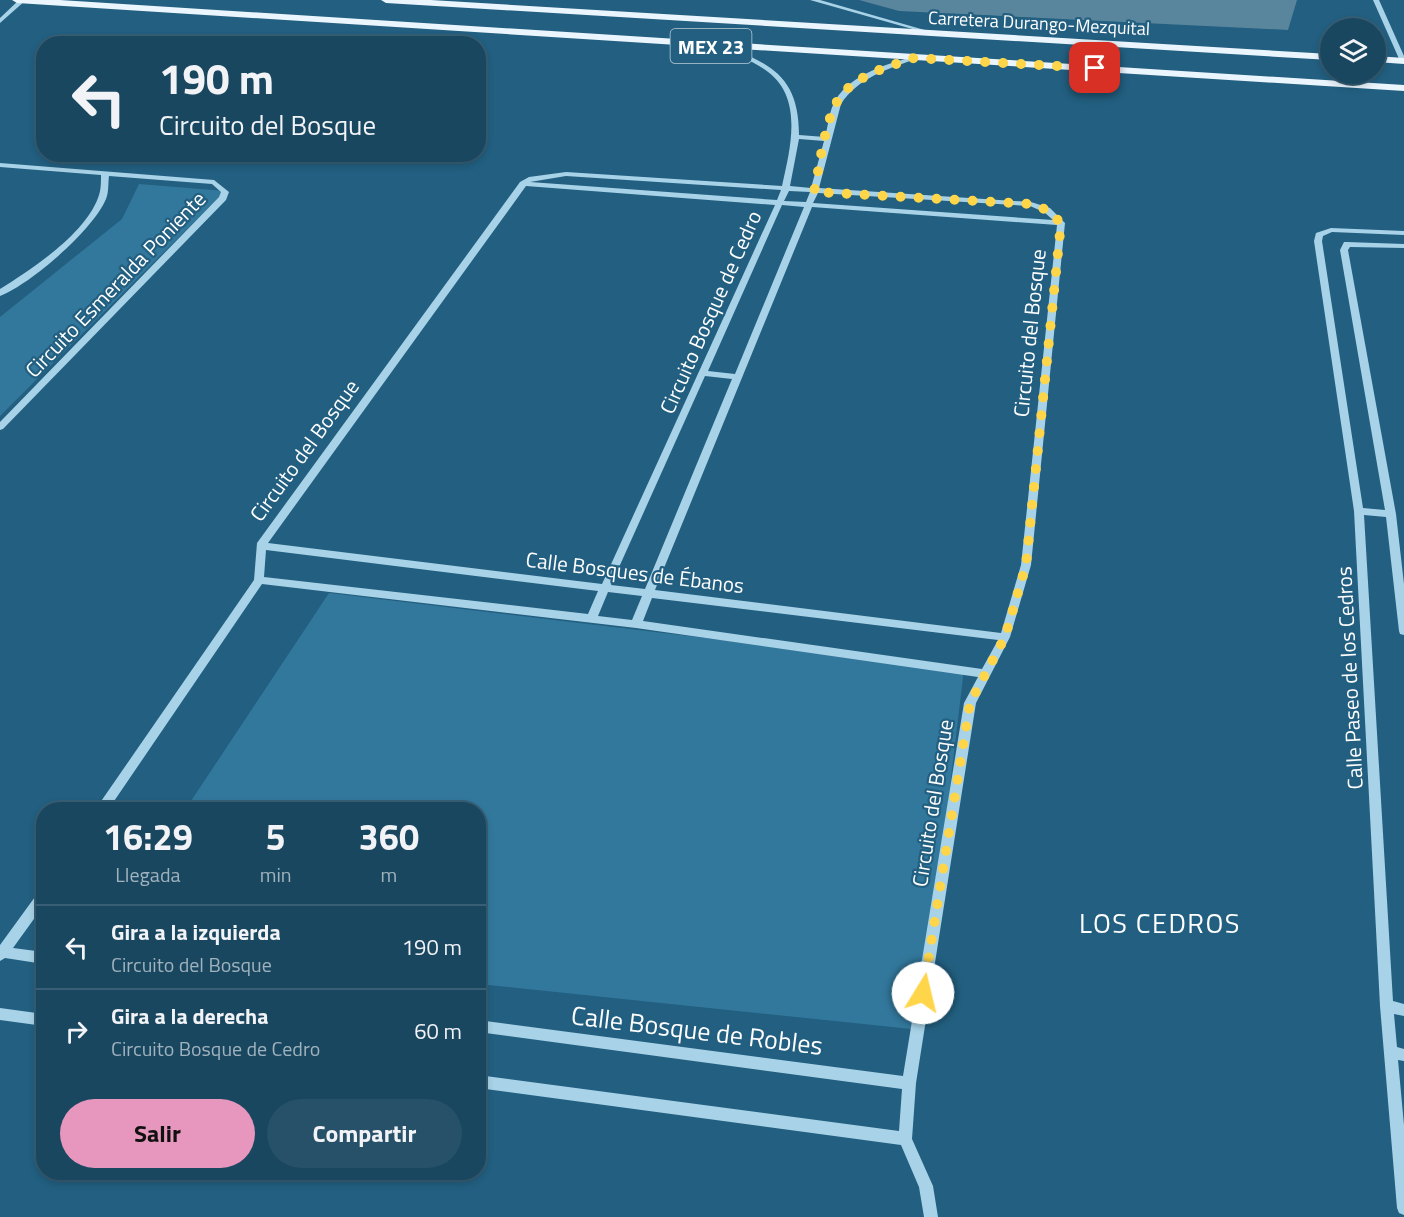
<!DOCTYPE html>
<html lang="es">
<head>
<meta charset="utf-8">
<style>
  body { margin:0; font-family:"Titillium Web",sans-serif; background:#275169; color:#f1f3f6; height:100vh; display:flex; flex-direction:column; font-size:22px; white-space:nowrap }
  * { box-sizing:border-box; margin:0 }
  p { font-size:20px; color:#9fb2bd }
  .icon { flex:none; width:33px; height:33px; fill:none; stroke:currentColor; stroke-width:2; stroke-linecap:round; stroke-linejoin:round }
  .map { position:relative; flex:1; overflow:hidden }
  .side { position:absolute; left:36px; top:802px; width:450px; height:378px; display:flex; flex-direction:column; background:#1a4760; border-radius:24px; box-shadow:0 3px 9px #0003,0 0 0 2px #385f75 }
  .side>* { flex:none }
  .top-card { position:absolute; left:36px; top:36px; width:450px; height:126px; border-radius:24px; box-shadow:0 3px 9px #0003,0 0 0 2px #385f75; background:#1a4760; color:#f1f3f6; overflow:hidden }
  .controls { position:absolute; left:1320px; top:18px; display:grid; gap:12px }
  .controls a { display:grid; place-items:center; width:66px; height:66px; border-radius:50%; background:#1a4760; box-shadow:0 3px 9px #0003,0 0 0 2px #385f75; font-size:30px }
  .pin { position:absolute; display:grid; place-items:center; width:51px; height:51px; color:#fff; margin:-26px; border-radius:12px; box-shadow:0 3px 9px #0006 }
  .me { position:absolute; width:66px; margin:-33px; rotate:9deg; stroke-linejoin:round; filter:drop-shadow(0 0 4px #0008) }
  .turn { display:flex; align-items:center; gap:21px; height:126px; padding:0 24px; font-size:27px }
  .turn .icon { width:78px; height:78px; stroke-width:2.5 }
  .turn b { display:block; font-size:42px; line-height:51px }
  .eta { display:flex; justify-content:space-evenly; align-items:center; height:102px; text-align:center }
  .eta b { font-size:36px; font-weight:700; line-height:42px }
  .button { display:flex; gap:12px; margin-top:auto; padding:12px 24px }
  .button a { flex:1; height:69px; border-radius:36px; background:#e797bd; color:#111; font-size:24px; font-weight:700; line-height:69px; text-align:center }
  .button a+a { background:#275169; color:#f1f3f6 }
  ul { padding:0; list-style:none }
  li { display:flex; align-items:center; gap:18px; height:84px; padding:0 24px; border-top:2px solid #385f75 }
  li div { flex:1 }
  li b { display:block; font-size:22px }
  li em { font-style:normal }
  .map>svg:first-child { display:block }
  .green { fill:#32789c }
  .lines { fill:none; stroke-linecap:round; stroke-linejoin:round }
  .minor { fill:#a8d2e7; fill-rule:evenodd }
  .major { fill:#eaf5fd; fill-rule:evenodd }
  .wall { fill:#59859d }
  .route { stroke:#ffd54a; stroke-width:10; stroke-dasharray:0 18 }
  .labels { text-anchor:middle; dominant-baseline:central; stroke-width:4.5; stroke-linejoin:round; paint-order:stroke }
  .far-street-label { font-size:18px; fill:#fff; stroke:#225f80 }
  .shield { fill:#225f80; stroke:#bdcfd9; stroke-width:1.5 }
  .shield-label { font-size:20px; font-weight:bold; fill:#fff }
  .street-label { font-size:21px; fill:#fff; stroke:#225f80 }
  .near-street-label { font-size:26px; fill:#fff; stroke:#225f80 }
  .near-neighbourhood-label { font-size:27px; letter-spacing:1.5px; fill:#fff; stroke:#225f80 }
</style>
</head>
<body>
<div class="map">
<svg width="1404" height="1217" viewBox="0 0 1404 1217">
  <rect width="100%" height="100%" fill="#225f80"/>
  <path class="green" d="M139,184L225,191L0,416V317L122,219Z
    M329,593L964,669L921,1030L479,984L478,810H185Z"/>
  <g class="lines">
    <path class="minor" d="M19,0H26L0,23V18Z
      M810,0H820L935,33L930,34Z
      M1373,0H1379L1404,56V63L1400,61Z
      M717,45H721C771,63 799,77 799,135L825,137C828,126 829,114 833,105C846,76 884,65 912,57H916V59C887,69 858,78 841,104L819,188L1031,202L1050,208L1065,223L1031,565L1010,637L976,703L916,1083L912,1139L933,1186L938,1217H924L919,1187L901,1145L478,1088V1075L899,1131L902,1089L478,1032V1020L903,1076L964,703L978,677L636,628L262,584L108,810H95L254,580L257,543L520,182L529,177L566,172L782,186C791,146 804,95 764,69C749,59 733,53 717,47ZM799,139L824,141L811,188L790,186ZM566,176L781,190L777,200L530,182ZM526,186L775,205L602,584L268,543ZM789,191L810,192L806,202L784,201ZM818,193L1030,206L1044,212L1053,220L813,203ZM782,205L804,207L735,374L708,371ZM812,207L1057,225L1021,565L1001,633L655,590ZM705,376L732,379L645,589L611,585ZM266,550L598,591L588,614L264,577ZM608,592L642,596L632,620L598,616ZM652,598L998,640L982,669L643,621Z
      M0,163L214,180L229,192L226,200L3,429L0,430V422L219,197L221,192L212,184L109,176C108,183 109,192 106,199C93,230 31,284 0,296V289C32,269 84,235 98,198C101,191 101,183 101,175L0,167Z
      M1331,228L1404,231V235L1332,232L1323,236L1322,241L1363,508L1385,510L1340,250L1344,242H1347L1404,244V248L1350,247L1348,250L1396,514L1404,584V635L1400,634L1399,631L1386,517L1364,515L1393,1001L1404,1004V1016L1394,1014L1397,1047L1404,1049V1061L1398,1060L1404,1125V1215L1399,1213L1397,1208L1380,1006L1354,511L1314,241L1316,233Z
      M44,889V905L13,948L44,952V964L5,958L0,961V945L40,890Z
      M0,1008L44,1014V1026L0,1020Z"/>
    <path class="major" d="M12,0H60L1404,85V91L17,3Z
      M381,0H431L1330,54V60L386,3Z
      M1376,56L1404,58V64L1376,62Z"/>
  </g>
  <path class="wall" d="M859,0H1297L1288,30L899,11Z"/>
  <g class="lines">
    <path class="route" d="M923,993L970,703L1005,637L1026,565L1061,223L1047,210L1030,204L814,192C820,166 825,113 843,93C861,74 890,66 914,58L1095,68"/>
  </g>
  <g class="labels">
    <g class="far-street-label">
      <text transform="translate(1039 23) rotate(3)">Carretera Durango-Mezquital</text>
    </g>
    <rect class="shield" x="670.5" y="29" width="81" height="34" rx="4.5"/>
    <g class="shield-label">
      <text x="711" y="46">MEX 23</text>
    </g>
    <g class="street-label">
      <text transform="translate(115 284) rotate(-46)">Circuito Esmeralda Poniente</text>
      <text transform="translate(710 312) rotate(-66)">Circuito Bosque de Cedro</text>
      <text transform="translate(1029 333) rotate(-84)">Circuito del Bosque</text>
      <text transform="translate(304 450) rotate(-54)">Circuito del Bosque</text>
      <text transform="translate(635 572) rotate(7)">Calle Bosques de Ébanos</text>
      <text transform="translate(1349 678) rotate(-93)">Calle Paseo de los Cedros</text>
      <text transform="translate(932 803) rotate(-81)">Circuito del Bosque</text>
    </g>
    <g class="near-street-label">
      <text transform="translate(697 1030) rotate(7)">Calle Bosque de Robles</text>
    </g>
    <g class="near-neighbourhood-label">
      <text x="1160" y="922">LOS CEDROS</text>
    </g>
  </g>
</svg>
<div class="controls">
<a><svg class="icon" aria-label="layers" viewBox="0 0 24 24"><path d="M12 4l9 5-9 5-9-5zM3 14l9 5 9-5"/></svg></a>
</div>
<div class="pin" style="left:1095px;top:68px;background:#d93025"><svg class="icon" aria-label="arrive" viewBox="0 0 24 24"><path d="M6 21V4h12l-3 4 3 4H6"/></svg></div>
<svg class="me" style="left:923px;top:993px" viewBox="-20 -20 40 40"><circle r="19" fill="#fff"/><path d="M0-13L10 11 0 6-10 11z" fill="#ffd54a"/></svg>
<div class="top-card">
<div class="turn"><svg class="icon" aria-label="left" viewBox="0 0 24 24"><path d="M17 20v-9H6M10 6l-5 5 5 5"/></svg><div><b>190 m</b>Circuito del Bosque</div></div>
</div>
<section class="side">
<div class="eta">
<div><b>16:29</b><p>Llegada</p></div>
<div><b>5</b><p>min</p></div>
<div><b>360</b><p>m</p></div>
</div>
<ul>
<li><svg class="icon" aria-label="left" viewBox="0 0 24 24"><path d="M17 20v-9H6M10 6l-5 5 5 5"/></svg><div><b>Gira a la izquierda</b><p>Circuito del Bosque</p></div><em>190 m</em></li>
<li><svg class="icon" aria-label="right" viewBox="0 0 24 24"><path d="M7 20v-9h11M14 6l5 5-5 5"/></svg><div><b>Gira a la derecha</b><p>Circuito Bosque de Cedro</p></div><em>60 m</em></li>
</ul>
<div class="button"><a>Salir</a><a>Compartir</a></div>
</section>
</div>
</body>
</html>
